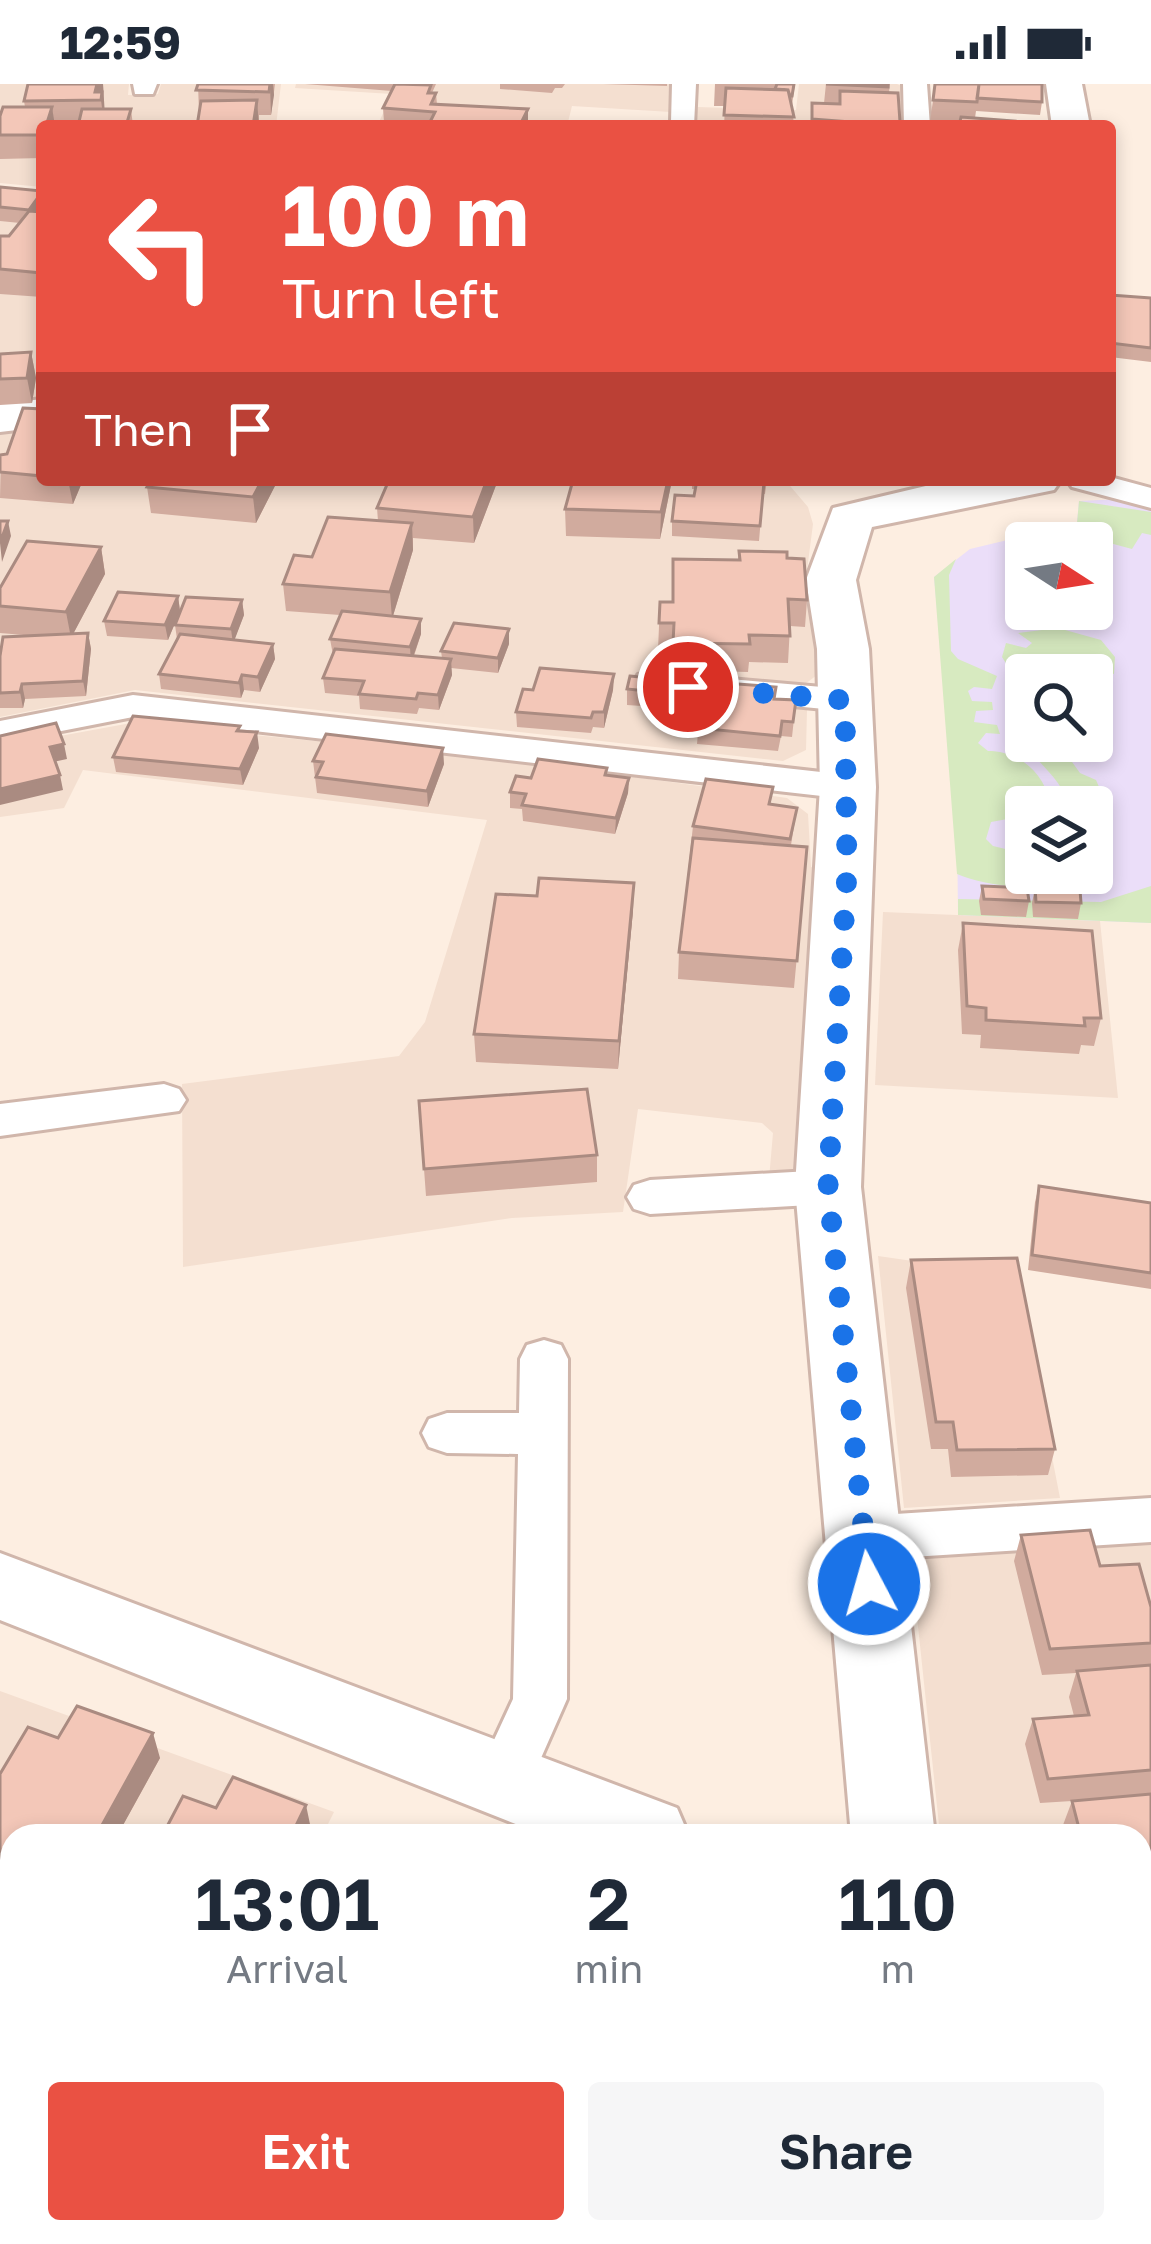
<!DOCTYPE html>
<html lang="en">
<head>
<meta charset="utf-8">
<style>
  body { margin:0; font-family:"Golos Text",sans-serif; background:#f6f6f7; color:#1f2937; height:100vh; display:flex; flex-direction:column; font-size:45px; white-space:nowrap }
  * { box-sizing:border-box; margin:0 }
  p { font-size:39px; color:#747a83 }
  .icon { flex:none; width:66px; height:66px; fill:none; stroke:currentColor; stroke-width:2; stroke-linecap:round; stroke-linejoin:round }
  .map { position:relative; flex:1; overflow:hidden }
  .sheet { position:absolute; left:0px; top:1740px; width:1152px; height:420px; display:flex; flex-direction:column; background:#fff; border-radius:36px 36px 0 0; box-shadow:0 6px 18px #0003 }
  .sheet>* { flex:none }
  .guide { position:absolute; left:36px; top:36px; width:1080px; height:366px; border-radius:12px; box-shadow:0 6px 18px #0003; background:#ea5143; color:#fff; overflow:hidden }
  .needle { width:78px; rotate:102deg }
  .fabs { position:absolute; left:1005px; top:438px; display:grid; gap:24px }
  .fabs a { display:grid; place-items:center; width:108px; height:108px; border-radius:12px; background:#fff; box-shadow:0 6px 18px #0003; font-size:60px }
  .pin { position:absolute; display:grid; place-items:center; width:102px; height:102px; color:#fff; margin:-51px; border:6px solid #fff; border-radius:50%; box-shadow:0 3px 12px #0007 }
  .me { position:absolute; width:132px; margin:-66px; rotate:354deg; stroke-linejoin:round; filter:drop-shadow(0 0 9px #0008) }
  .turn { display:flex; align-items:center; gap:42px; height:252px; padding:0 48px; font-size:54px }
  .turn .icon { width:156px; height:156px; stroke-width:2.5 }
  .turn b { display:block; font-size:84px; line-height:102px }
  .then { display:flex; align-items:center; height:114px; padding:0 48px; background:#0003; gap:24px; font-size:45px }
  .eta { display:flex; justify-content:space-evenly; align-items:center; height:204px; text-align:center }
  .eta b { font-size:72px; font-weight:600; line-height:84px }
  .action { display:flex; gap:24px; margin-top:auto; padding:24px 48px }
  .action a { flex:1; height:138px; border-radius:12px; background:#ea5143; color:#fff; font-size:48px; font-weight:600; line-height:138px; text-align:center }
  .action a+a { background:#f6f6f7; color:#1f2937 }
  .status { display:flex; justify-content:space-between; align-items:center; height:84px; padding:0 60px; background:#fff; direction:ltr }
  .status svg { height:33px; fill:currentColor }
  .map>svg:first-child { display:block }
  .residential { fill:#f4dfd0 }
  .education { fill:#ebdef9; fill-rule:evenodd }
  .green { fill:#d7eac0 }
  .lines { fill:none; stroke-linecap:round; stroke-linejoin:round }
  .lane-casing { stroke:#d0b6ab; stroke-width:6 }
  .street-casing { stroke:#d0b6ab; stroke-width:6 }
  .lane { fill:#fff; fill-rule:evenodd }
  .street { fill:#fff; fill-rule:evenodd }
  .wall { fill:#d1ab9e }
  .shaded-wall { fill:#aa8b81 }
  .building { fill:#f3c7b8; stroke:#aa8b81; stroke-width:3 }
  .route { stroke:#1a73e8; stroke-width:21; stroke-dasharray:0 37.8 }
</style>
</head>
<body>
<div class="status"><b>12:59</b><svg viewBox="0 0 49 12"><path d="M0 12V9h3v3zM5 12V6h3v6zM10 12V3h3v9zM15 12V0h3v12zM26 1h20v11H26zM47 4h2v5h-2z"/></svg></div>
<div class="map">
<svg width="1151" height="2160" viewBox="0 0 1151 2160">
  <rect width="100%" height="100%" fill="#fdeee1"/>
  <path class="residential" d="M0,0H129L128,11L158,10L161,0H281L276,42H42V103L0,99Z
    M296,0H671V28L572,22L567,42H388L379,38L392,10L295,4Z
    M799,0H897L904,3L905,42H697V23L796,26Z
    M0,115L42,119V320L0,324Z
    M42,338V396H785L808,423L813,440L806,494L817,591L805,600L775,602L642,589L637,605L807,626L806,666L783,677L135,606L0,633V343Z
    M131,639L509,676L787,714L808,730L811,783L822,786L801,1094L769,1095L773,1049L762,1039L638,1025L623,1128L512,1134L183,1183L182,1000L399,972L425,938L487,736L83,686L64,724L0,733V663Z
    M883,828L1100,837L1118,1014L875,1001Z
    M878,1172L1017,1192L1060,1414L904,1424Z
    M1151,1459V1886L1140,1882V1752H948L939,1741L911,1476Z
    M0,1607L334,1728L322,1752H12V1821L0,1816Z
    M28,2148H158L186,2160H0V2156Z
    M412,2148H938L939,2160H441Z"/>
  <path class="education" d="M1122,415L1151,423V839L958,831L957,742L934,493L970,465L1041,448L1076,450L1079,417ZM1026,459H1092V525H1026ZM1026,591H1092V657H1026ZM1026,723H1092V789H1026Z"/>
  <path class="green" d="M1079,417L1151,428V451L1142,449L1132,465L1076,450Z
    M956,475L949,491L951,567L958,575L997,592L992,605L974,603L968,607L972,617L992,618L993,626L976,627L974,638L997,641L1000,650L986,649L978,659L988,667C1020,667 1046,690 1051,723H1026V744L1013,734L991,738L986,755L993,762L1026,770V789H1083C1051,811 991,804 957,790L934,493Z
    M1058,544L1101,556L1115,573L1114,590L1094,586L1088,591H1026V600L1014,592L1002,573L1006,559L1026,564L1032,559L1018,549Z
    M1026,623V657H1057L1080,689L1096,696C1109,724 1118,758 1092,781V723H1068C1064,683 991,655 1026,623Z
    M1151,802V839L958,831V815L1101,818Z
    M0,1816L12,1821V2148L0,2156Z"/>
  <g class="lines">
    <g class="lane-casing">
      <path id="lane" d="M133,0H157L153,10H135Z
        M672,0H696L694,42L671,38Z
        M903,0H927L930,42H904Z
        M1110,393L1151,404V424L1072,403L1067,396Z
        M651,588L845,605L858,608L863,616L858,624L845,627L638,607L633,599L638,591Z
        M133,611L848,691L861,695L867,703L861,711L848,715L133,633L0,659V637Z
        M164,1000L179,1005L186,1016L179,1027L0,1052V1020Z
        M828,1086L844,1091L851,1103L844,1115L828,1120L650,1130L634,1125L627,1113L634,1101L650,1096Z
        M544,1256L561,1261L568,1275L567,1615L523,1715L503,1723L483,1715L475,1697L513,1615L518,1370L447,1369L429,1363L422,1349L429,1335L447,1329H519L520,1275L527,1261Z
        M1151,1414V1458L864,1476L846,1470L838,1454L846,1438L864,1432Z
        M274,2148H346L351,2160H274Z"/>
    </g>
    <g class="street-casing">
      <path id="street" d="M1046,0H1082L1090,42H1052Z
        M42,315V343L0,348V320Z
        M951,396H1061L1054,406L872,443L856,496L869,565L876,703L861,1103L935,1752H851L795,1103L820,703L817,565L806,496L833,424Z
        M0,1469L677,1724L689,1752H546L0,1536Z
        M1140,1915L1151,1920V2011L1140,2007Z
        M939,2148H1035L1036,2160H940Z"/>
    </g>
    <use href="#lane" class="lane"/>
    <use href="#street" class="street"/>
  </g>
  <path class="wall" d="M28,0H103L104,25H131L133,42H78V40L42,42V74L0,75V32L25,23L24,17Z
    M198,0H275L271,31H259V42L199,29Z
    M305,0H436L432,9H436L437,21L528,38L526,42H428V40L384,38L383,24L392,7Z
    M500,0H565L562,4H555L552,9L500,5Z
    M603,0H667V2Z
    M715,0H795L792,21L794,42H724L725,22H714Z
    M826,0H890L889,8L898,9L899,42H811L812,19H824Z
    M935,0L1042,18L1040,31L976,27L975,34L959,41L930,39Z
    M0,103L42,107V125L40,128H42V213L0,210V152H9L20,139L0,137Z
    M1110,211L1151,214V278L1110,273Z
    M31,268L36,294L32,319L0,321V270Z
    M42,325V396H83L73,420L0,414L1,370H7Z
    M278,396L256,439L151,429L147,403Z
    M498,396L474,459L413,454V466L393,532L421,550L414,572L442,574L441,567L509,545V560L498,589L451,584L452,591L439,626L419,624L417,630L360,625L359,612L325,609L323,594L333,571L330,555L340,531L286,527L283,500L312,473L378,437L377,424Z
    M573,396H672L660,455L566,452L565,425Z
    M692,396H767L765,410H763L759,457L672,452V437L694,412L695,405H692Z
    M101,463L105,490L73,550L88,549L91,565L86,612L25,615L23,624H0V572L36,552L0,549V504Z
    M739,467L787,474L807,516L805,543L790,542L788,579L749,578L748,588L672,586L673,566H658L660,518H672L738,476Z
    M178,512L180,527L168,556L107,552L104,537Z
    M242,516L244,531L234,556L273,560L275,575L260,608L244,606L241,614L161,605L159,590L177,555L175,541Z
    M614,590L613,606L604,644L593,643L591,649L517,643L516,628L533,606Z
    M630,592L660,611L656,623L627,621V605Z
    M775,615L796,616L792,653L781,652L778,667L697,660L699,637L667,635V619Z
    M259,664L243,701L116,688L113,673Z
    M313,677L444,680L428,723L317,709Z
    M607,684V691L629,694L628,709L615,750L523,737L522,725L510,724V708L531,694Z
    M771,721L797,724L791,761L807,763L794,904L678,895L679,868L693,742Z
    M982,802L1029,817L1026,833L981,831L979,817Z
    M1035,804L1081,819L1078,835L1033,833L1032,819Z
    M633,827L618,985L476,978L474,950Z
    M963,839L1101,934L1094,962L1081,961L1079,970L980,964L981,951L962,950L958,866Z
    M419,1017L597,1071V1098L426,1112Z
    M1039,1102L1151,1119V1205L1028,1186L1035,1118Z
    M911,1176L1055,1365L1048,1391L951,1393L948,1365H931L906,1204Z
    M1021,1451L1100,1482L1151,1523V1860H1140V1752H1066L1063,1741L1072,1717L1040,1719L1025,1660L1033,1635L1074,1632L1069,1613L1076,1589L1042,1591L1014,1477Z
    M58,1654L160,1674L117,1752H12V1808L0,1804V1690Z
    M433,2148H591L587,2160H462Z
    M1072,2148H1140L1151,2160H1074Z"/>
  <path class="shaded-wall" d="M85,0H103L105,32L104,39L101,16L99,17Z
    M270,0H273L274,11L271,31Z
    M257,16L259,42H253Z
    M52,23L55,42H46Z
    M528,25V38L526,42H521Z
    M42,108V125L31,139L29,126Z
    M31,268L36,294L32,319L27,294Z
    M68,396H83L73,420Z
    M262,396H278L256,439L253,413Z
    M487,396H498L474,459L473,433Z
    M668,396H672L660,455L661,428Z
    M8,437L11,452L2,478L0,459Z
    M412,439L413,466L392,535L390,508Z
    M101,463L105,490L71,554L66,528Z
    M178,512L180,527L168,556L165,541Z
    M242,516L244,531L233,560L231,545Z
    M421,535V550L411,579L410,563Z
    M509,545V560L498,589V574Z
    M88,549L91,565L86,612L83,597Z
    M273,560L275,575L260,608L258,593Z
    M451,575L452,591L439,626L438,611Z
    M614,590L613,606L604,644V628Z
    M242,591L244,606L241,614L239,599Z
    M22,600L25,615L23,624L20,608Z
    M257,648L259,664L243,701L240,685Z
    M64,660L67,675L53,678L50,663Z
    M443,664L444,680L428,723L427,707Z
    M60,691L63,706L0,721V705Z
    M629,694L628,709L615,750L616,734Z
    M634,799L633,827L618,985L619,957Z
    M153,1649L160,1674L117,1752H96Z
    M306,1721L311,1745L308,1752H291Z
    M39,2148H44L48,2160H40Z
    M584,2148H591L587,2160H580Z"/>
  <path class="building" d="M28,0H97L95,8H102L101,16L24,17Z
    M198,0H270L269,8L196,6Z
    M395,0L431,1L428,9H436L431,20L528,25L521,39H514L512,42H428L435,28L383,24Z
    M777,0H794L792,12H790L788,6L775,5Z
    M826,0H888V3Z
    M935,0H979L977,18L933,16Z
    M979,0H1042V18L977,14Z
    M726,4L788,6L794,33L724,31Z
    M840,7L898,9L900,38L890,41L812,35V19L840,20Z
    M257,16L253,42H197L201,17Z
    M3,23H52L46,42H42V51H0V32Z
    M82,25H131L126,42H78Z
    M961,33L1015,37L1014,42H959Z
    M0,103L42,107V108L29,126L0,123Z
    M29,127L42,128V189L0,185V152H9Z
    M1110,211L1151,214V264L1110,259Z
    M31,268L27,294L0,295V270Z
    M23,324L42,325V392L0,388V371L7,370Z
    M151,396H262L253,413L147,403Z
    M389,396H487L473,433L377,424Z
    M573,396H668L661,428L565,425Z
    M697,396L764,398L760,442L672,437L675,411L694,412Z
    M328,433L412,439L390,508L283,500L294,471L312,473Z
    M0,437H8L0,459Z
    M27,457L101,463L66,528L0,522V504Z
    M739,467L787,468V474L804,475L807,516L788,515L790,552L749,551L750,560L673,559L674,539H659L660,518H673V475L740,476Z
    M118,508L178,512L165,541L104,537Z
    M186,513L242,516L231,545L175,541Z
    M342,527L421,535L410,563L330,555Z
    M454,539L509,545L498,574L441,567Z
    M88,549L83,597L22,600L20,608L0,609V572L3,553Z
    M180,550L273,560L258,593L242,591L239,599L159,590Z
    M335,565L451,575L438,611L418,609L416,615L359,610L364,597L323,594Z
    M540,584L614,590L604,628H593L591,634L516,628L523,605L533,606Z
    M630,592L660,595L656,608L627,605Z
    M673,595L776,603L774,615L796,616L793,638L782,637L780,652L698,644L702,622L667,619Z
    M133,632L240,642L237,647L257,648L240,685L113,673Z
    M56,639L64,660L50,663L60,691L0,705V652Z
    M326,650L443,664L427,707L316,693L323,678L313,677Z
    M538,675L607,684L605,691L629,694L616,734L522,721L526,710L510,708L516,692L531,694Z
    M706,695L773,703L769,720L797,724L790,755L693,742Z
    M693,754L807,763L797,877L679,868Z
    M539,794L634,799L619,957L474,950L496,810L537,812Z
    M982,802L1027,804L1029,817L984,815Z
    M1035,804L1080,806L1081,819L1036,818Z
    M963,839L1092,847L1101,934H1084L1085,942L986,936V924L967,922Z
    M587,1005L597,1071L424,1085L419,1017Z
    M1039,1102L1151,1119V1189L1032,1171Z
    M1017,1174L1055,1365L957,1366L953,1338H936L911,1176Z
    M1090,1446L1100,1482L1139,1480L1151,1523V1559L1050,1565L1021,1451Z
    M1151,1581V1686L1048,1695L1033,1635L1089,1631L1077,1587Z
    M77,1622L153,1649L96,1752H12V1788L0,1784V1690L28,1643L58,1654Z
    M233,1693L306,1721L291,1752H162L183,1712L216,1724Z
    M1151,1710V1837L1140,1838V1752H1081L1072,1717Z
    M1151,2068V2160H1091L1089,2148H1140V2069Z
    M12,2143V2148H39L40,2160H0V2146Z
    M478,2148H584L580,2160H568L558,2156L556,2160H507Z
    M731,2148H877L909,2160H727Z"/>
  <g class="lines">
    <path class="route" d="M688,603L845,616L847,789L828,1103L869,1500"/>
  </g>
</svg>
<div class="fabs">
<a><svg class="needle" viewBox="-14 -14 28 28"><path d="M0-13l5 13h-10z" fill="#e53935"/><path d="M0 13l5-13h-10z" fill="#747a83"/></svg></a>
<a><svg class="icon" aria-label="search" viewBox="0 0 24 24"><circle cx="10" cy="10" r="6"/><path d="M15 15l6 6"/></svg></a>
<a><svg class="icon" aria-label="layers" viewBox="0 0 24 24"><path d="M12 4l9 5-9 5-9-5zM3 14l9 5 9-5"/></svg></a>
</div>
<div class="pin" style="left:688px;top:603px;background:#d93025"><svg class="icon" aria-label="arrive" viewBox="0 0 24 24"><path d="M6 21V4h12l-3 4 3 4H6"/></svg></div>
<svg class="me" style="left:869px;top:1500px" viewBox="-20 -20 40 40"><circle r="17" fill="#1a73e8" stroke="#fff" stroke-width="3"/><path d="M0-11L8 9 0 5-8 9z" fill="#fff"/></svg>
<div class="guide">
<div class="turn"><svg class="icon" aria-label="left" viewBox="0 0 24 24"><path d="M17 20v-9H6M10 6l-5 5 5 5"/></svg><div><b>100 m</b>Turn left</div></div>
<div class="then">Then<svg class="icon" aria-label="arrive" viewBox="0 0 24 24"><path d="M6 21V4h12l-3 4 3 4H6"/></svg></div>
</div>
<section class="sheet">
<div class="eta">
<div><b>13:01</b><p>Arrival</p></div>
<div><b>2</b><p>min</p></div>
<div><b>110</b><p>m</p></div>
</div>
<div class="action"><a>Exit</a><a>Share</a></div>
</section>
</div>
</body>
</html>
